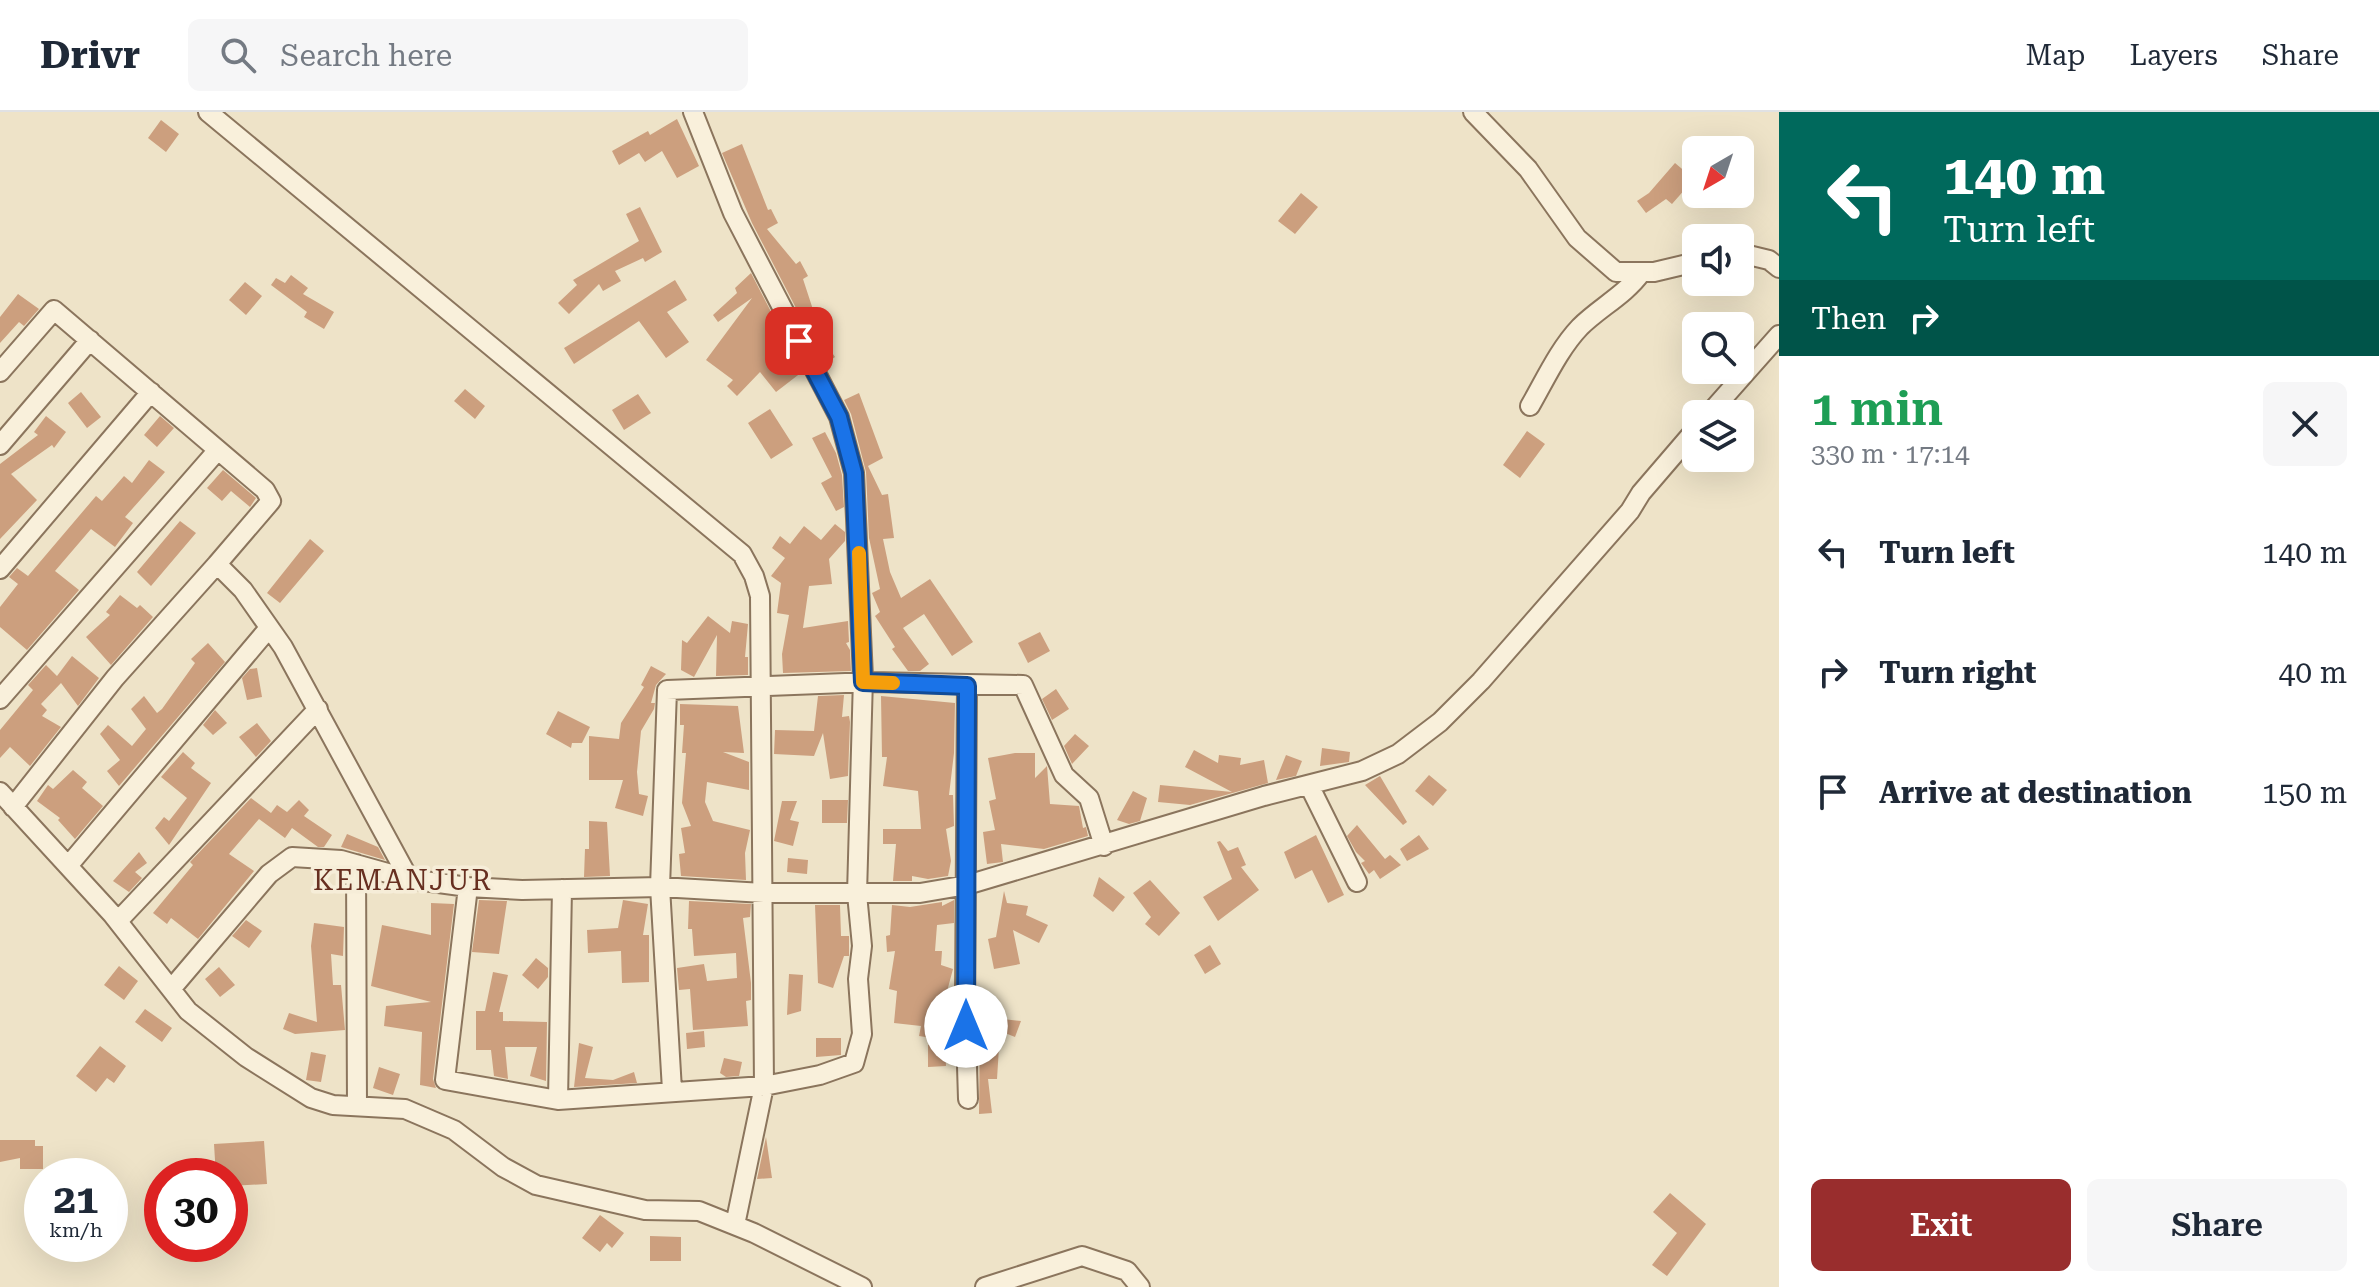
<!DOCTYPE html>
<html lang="en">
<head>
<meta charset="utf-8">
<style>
  body { margin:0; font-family:"Roboto Serif",serif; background:#f6f6f7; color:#1f2937; height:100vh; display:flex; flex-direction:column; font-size:30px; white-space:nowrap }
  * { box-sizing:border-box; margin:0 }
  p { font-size:26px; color:#747a83 }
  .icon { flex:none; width:44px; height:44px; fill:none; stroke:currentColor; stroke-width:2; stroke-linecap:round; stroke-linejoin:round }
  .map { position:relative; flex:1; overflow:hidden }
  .drawer { display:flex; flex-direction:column; background:#fff; width:600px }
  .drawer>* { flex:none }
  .hud { background:#00695c; color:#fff; overflow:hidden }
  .needle { width:52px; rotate:219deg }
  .controls { position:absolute; left:1682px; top:24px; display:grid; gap:16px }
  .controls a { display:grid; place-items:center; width:72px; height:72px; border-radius:12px; background:#fff; box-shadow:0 8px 32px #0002; font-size:40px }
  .speed { position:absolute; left:24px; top:1046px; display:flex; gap:16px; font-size:40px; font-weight:700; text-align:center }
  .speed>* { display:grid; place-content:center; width:104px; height:104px; border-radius:50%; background:#fff; box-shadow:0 8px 32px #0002; line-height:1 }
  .speed small { font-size:20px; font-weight:400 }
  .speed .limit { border:12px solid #d22; background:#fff; color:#111 }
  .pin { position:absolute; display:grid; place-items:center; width:68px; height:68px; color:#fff; margin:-34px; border-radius:16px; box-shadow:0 4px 12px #0006 }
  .me { position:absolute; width:88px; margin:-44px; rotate:0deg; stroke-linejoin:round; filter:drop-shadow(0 0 6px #0008) }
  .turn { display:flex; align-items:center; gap:28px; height:168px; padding:0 32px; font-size:36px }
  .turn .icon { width:104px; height:104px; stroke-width:2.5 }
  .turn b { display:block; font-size:56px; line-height:68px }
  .then { display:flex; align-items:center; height:76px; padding:0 32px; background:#0003; gap:16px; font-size:30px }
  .round { display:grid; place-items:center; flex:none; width:84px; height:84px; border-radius:12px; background:#f6f6f7 }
  .head { display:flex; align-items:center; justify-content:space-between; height:136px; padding:0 32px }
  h1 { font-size:48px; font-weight:600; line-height:60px; color:#1e9e55 }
  .primary-button { display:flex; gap:16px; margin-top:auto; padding:16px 32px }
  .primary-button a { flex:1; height:92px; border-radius:12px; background:#992d2d; color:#fff; font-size:32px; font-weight:600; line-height:92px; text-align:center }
  .primary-button a+a { background:#f6f6f7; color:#1f2937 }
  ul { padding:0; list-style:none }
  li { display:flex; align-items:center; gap:24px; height:120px; padding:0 32px }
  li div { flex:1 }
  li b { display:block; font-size:30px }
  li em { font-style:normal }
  header { display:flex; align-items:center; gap:48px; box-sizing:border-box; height:112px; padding:0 40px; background:#fff; border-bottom:2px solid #e0e1e3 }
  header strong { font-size:38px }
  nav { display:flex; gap:44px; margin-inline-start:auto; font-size:28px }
  .search { width:560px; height:72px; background:#f6f6f7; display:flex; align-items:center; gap:20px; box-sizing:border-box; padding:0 28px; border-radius:12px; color:#747a83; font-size:30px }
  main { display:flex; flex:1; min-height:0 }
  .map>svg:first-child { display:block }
  .building { fill:#cc9f7e }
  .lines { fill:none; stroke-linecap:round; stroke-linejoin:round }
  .minor-casing { stroke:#8b755d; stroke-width:22 }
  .minor { stroke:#f9f0db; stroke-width:18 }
  .route-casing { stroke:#114b97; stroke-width:20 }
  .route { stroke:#1a73e8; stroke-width:14 }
  .slow { stroke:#f59e0b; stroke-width:14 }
  .labels { text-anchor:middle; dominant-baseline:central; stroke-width:7; stroke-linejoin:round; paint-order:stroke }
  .quarter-label { font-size:28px; letter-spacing:2px; fill:#672f20; stroke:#f6edd8 }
</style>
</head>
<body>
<header>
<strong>Drivr</strong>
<div class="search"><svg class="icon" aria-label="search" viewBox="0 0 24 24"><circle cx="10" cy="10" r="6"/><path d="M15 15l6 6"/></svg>Search here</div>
<nav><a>Map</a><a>Layers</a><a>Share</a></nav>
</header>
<main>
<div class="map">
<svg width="1779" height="1175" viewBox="0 0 1779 1175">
  <rect width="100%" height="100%" fill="#eee3c8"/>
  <path class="building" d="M677,7L699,54L677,66L662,39L645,50L639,41L619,53L612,39L648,19L650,23Z
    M161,8L179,22L166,40L148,26Z
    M742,32L768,98L771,97L778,111L767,117L796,152L800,149L808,164L803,167L819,216L816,217L835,245L825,252L752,111L722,41Z
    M1675,51L1694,67L1672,92L1666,87L1646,101L1637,89L1649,81Z
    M1301,81L1318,95L1295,122L1278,109Z
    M640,95L662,140L645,150L643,146L615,159L621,169L603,179L599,172L569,202L558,191L577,173L573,168L639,129L626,102Z
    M751,161L802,260L776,280L760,260L737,284L727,274L733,268L706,248L752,186L718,210L713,203L737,181L735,176Z
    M291,163L308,176L303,182L334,200L324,217L304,205L307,200L271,173L276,166L285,171Z
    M675,168L687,188L667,200L689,230L666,246L639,209L574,252L564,236Z
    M245,170L262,184L246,203L229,188Z
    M18,182L39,197L24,214L19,210L0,231V205Z
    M465,277L485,294L475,307L454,289Z
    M81,280L101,305L87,316L68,291Z
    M859,281L883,346L868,354L882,383L888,382L894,426L883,427L890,460L901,486L930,467L973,530L952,544L924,502L903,516L929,552L920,559H908L892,537L895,535L875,504L880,500L872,481L880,477L869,426L866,360L851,302L844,288Z
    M638,282L651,301L624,318L612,298Z
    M770,297L793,333L771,347L748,311Z
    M46,304L66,320L54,336L52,333L11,362L37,388L0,427V352L38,323L34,320Z
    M160,304L174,316L157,335L144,323Z
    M1527,319L1545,332L1520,366L1503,353Z
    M825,320L836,341L842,363L844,395L836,399L821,371L832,365L812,326Z
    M149,348L165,360L125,405L133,411L115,435L91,417L55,459L79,478L27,538L0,515V495L18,472L9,465L17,456L28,464L96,384L102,389L124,364L132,371Z
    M223,358L256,386L250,395L231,379L222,389L207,376Z
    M180,409L196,421L151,474L137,460Z
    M835,412L845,420V429L829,447L832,472L809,474L803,516L848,509L849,530L846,531L850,538L851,559L783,561L782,542L789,503L777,501L781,471L771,464L785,446L772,436L780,424L790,432L804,414L821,428Z
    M310,427L324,439L280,491L267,481Z
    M120,483L137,496L140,493L153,505L111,553L86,525L110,503L106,500Z
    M708,504L730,521L732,509L748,512L745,545H748V563L716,564L717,523L694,565L681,558L682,528L687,531Z
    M1040,520L1050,539L1028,551L1018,531Z
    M208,531L225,550L119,674L107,659L120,648L100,622L108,613L132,634L146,617L131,597L144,584L157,601L162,597L195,551L191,547Z
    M72,544L99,566L78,594L61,571L41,592L47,598L42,604L61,615L30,654L10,635L0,646V618L33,578L28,573L46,553L57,564Z
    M651,554L666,562L656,573L651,591H655L654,597L641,619L637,660L639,682L648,684L643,704L615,696L623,668H589V624L619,627L621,611L644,575L641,573Z
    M257,556L262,585L247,588L242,566L250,557Z
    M1056,577L1069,597L1052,608L1042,587Z
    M844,583L842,605L849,604L850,610L848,664L830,667L823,621L814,644L774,642L775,618L814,619L818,584Z
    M881,584L955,591L954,641L949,683H953L954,714L946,717L951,749L948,764L928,767L912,764V769H893L896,732H883V717H921L918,679L883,674L887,645H882Z
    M680,592L738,594L744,641L723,640L749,650V678L707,670L705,690L713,709L750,718L745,741L746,768L681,764L679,742L685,741L681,716L691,714L682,691L686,641H682L684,613H680Z
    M215,598L227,611L213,623L203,613Z
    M558,599L590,615L582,631H572L571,636L546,622Z
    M257,611L271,629L256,645L239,625Z
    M1075,622L1089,634L1072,652L1064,634Z
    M1322,636L1350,640L1349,650L1320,654Z
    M1194,638L1218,651L1219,643L1241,646L1240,653L1264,648L1268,671L1190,693L1158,690L1160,673L1232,680L1185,655Z
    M183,640L195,651L191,656L211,671L169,733L155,716L164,705L169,709L187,686L161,665Z
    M1015,641H1035V666L1047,654L1050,692L1079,694L1083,716L1086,715L1088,724L1044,737L1001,732L1003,750L987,752L983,720L995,718L989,689L996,687L988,646Z
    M1286,643L1302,649L1296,664L1276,668Z
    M73,658L87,670L82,676L103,694L75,727L58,708L60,706L37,689L48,673L53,677Z
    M1429,663L1447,678L1433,694L1415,679Z
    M1380,664L1407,710L1403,713L1365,673Z
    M1133,679L1147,686L1140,709L1129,712L1117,708Z
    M251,686L271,701L277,693L287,700L299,688L309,698L304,704L332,723L324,735H318L292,716L285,726L259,707L229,742L254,759L198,827L171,806L167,812L153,801L193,753L190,750Z
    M822,688H848L847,711H822Z
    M782,689H797L790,708L799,710L793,734L774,729Z
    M589,709L607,710L610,764L584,765L585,737H589Z
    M1357,713L1385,747L1390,743L1401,753L1380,767L1374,758L1369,762L1361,751L1365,749L1356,740L1347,724Z
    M347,722L378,735L385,748L341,735Z
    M1316,723L1344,783L1328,791L1312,758L1295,767L1284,740Z
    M1419,723L1429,737L1407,749L1400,737Z
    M1220,729L1228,739L1238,735L1246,753L1241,755L1259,778L1218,809L1203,785L1232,767L1217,730Z
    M139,740L147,751L135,760L142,766L129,780L113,769Z
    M788,746L808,748L807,762L787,760Z
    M1099,765L1125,785L1113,800L1093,784Z
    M1150,768L1180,801L1159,824L1145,812L1151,805L1133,781Z
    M1004,779L1007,791L1028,794L1026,803L1048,813L1039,831L1013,818L1020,852L994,857L988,827L996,825Z
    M479,788L507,789L499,842L472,840Z
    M623,788L648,792L643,823H649V870L622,871L621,839L588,841L587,818L618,816Z
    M954,788V811L937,813L935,839H942L941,853L953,857L938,913L940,914L938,927L919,924L921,914L894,911L897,879L889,877L895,839L887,840L886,824L890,823L892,793L910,795L942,790V794Z
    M689,789L751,792L750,805L743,806L751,871V888L746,889L748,914L693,918L690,877L679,878L677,856L704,852L707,869L737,866L736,841L694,844L692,817H688Z
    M431,791L454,792L433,967L436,976L420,973L422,920L384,914L386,894L431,890L371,874L382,813L431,823Z
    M815,793H840L841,824H849V844H844L833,876L818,871Z
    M246,808L262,819L249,836L232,824Z
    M314,811L344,815L343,844L331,842L333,873H341L345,918L295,922L283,917L289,901L317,910L311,834Z
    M1210,833L1221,852L1205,862L1194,843Z
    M536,846L548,856V865L538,877L522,863Z
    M119,854L138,869L124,888L104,873Z
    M219,855L235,873L220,885L205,867Z
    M493,860L508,863L499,900H503V909L547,910L546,969L530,964L537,935H505L508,967L494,964L491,938H476V899H485Z
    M789,862L803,863L801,899L787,903Z
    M145,897L172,916L162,930L135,910Z
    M977,904L1021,909L1015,925L1000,919L997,967H988L992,1001L979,1002L980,911Z
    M704,919L705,935L687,937L686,921Z
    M816,926H841V943L816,945Z
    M579,931L593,935L585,966L613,968L634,960L637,971L574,975Z
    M928,933H945L946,954L928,955Z
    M100,934L126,954L114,971L107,966L96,980L76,964Z
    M311,940L326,943L321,970L306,968Z
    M724,946L742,950L739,964L726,965L720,961Z
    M379,955L400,962L393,983L373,976Z
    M766,1025L772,1066L757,1067Z
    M0,1028H35V1034H43V1057H20V1046L0,1050Z
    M264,1029L267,1072L230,1074V1064H216L214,1032Z
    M1670,1081L1706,1112L1667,1164L1652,1153L1677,1121L1653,1100Z
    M600,1103L624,1121L612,1136L607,1131L600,1140L582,1126Z
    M650,1124L681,1125V1149H650Z"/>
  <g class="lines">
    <g class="minor-casing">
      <path id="minor" d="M208,0L742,442L754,464L760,484L764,974L735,1113
        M1473,0L1528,57L1577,126L1616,160H1654L1696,150
        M1740,141L1769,148L1779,156
        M0,260L54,198L265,378L271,389L217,452L243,478L283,535L409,767
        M1530,294C1545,268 1559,237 1580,215C1599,196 1625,183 1641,161
        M1709,302L1779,223
        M0,333L90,228
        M0,457L151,280
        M967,574L965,889L968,987
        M0,587L217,339
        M1309,673L1357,770
        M0,680L112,802L188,899L246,945L311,986L333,993L405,997L454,1018L503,1055L536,1073L645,1098L699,1099L754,1121L862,1175
        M13,695L115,566L217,452
        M356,752L357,993
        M68,754L269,516
        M468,775L445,968L558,988L764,974L820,963L854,951L862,922L858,867L862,834L857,782L863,566L854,361L839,305L733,101L693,0
        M118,809L318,597
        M172,876L269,762L292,745L341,748L409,767L468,775L522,778L660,775L764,781H920L967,773L1264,684L1362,659L1398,642L1440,610L1481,569L1630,399L1641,381L1696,317
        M672,978L660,775L667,578L871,570L1023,573L1064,663L1089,686L1104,734
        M558,988L562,777
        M985,1175L1082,1144L1127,1159L1140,1175"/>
    </g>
    <use href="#minor" class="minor"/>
  </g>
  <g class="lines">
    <g class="route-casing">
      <path id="route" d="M799,229L839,305L854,361L863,570L967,574L966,914"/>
    </g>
    <use href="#route" class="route"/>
    <path class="slow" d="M859,441L863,570L893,571"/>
  </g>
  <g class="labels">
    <g class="quarter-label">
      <text x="403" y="768">KEMANJUR</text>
    </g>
  </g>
</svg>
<div class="controls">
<a><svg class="needle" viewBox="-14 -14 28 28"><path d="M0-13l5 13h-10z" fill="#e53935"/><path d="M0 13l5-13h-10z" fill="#747a83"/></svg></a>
<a><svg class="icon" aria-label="sound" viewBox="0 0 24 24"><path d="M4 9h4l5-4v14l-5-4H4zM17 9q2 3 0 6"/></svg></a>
<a><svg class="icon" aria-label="search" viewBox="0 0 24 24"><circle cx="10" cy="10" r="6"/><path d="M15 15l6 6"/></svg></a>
<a><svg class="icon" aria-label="layers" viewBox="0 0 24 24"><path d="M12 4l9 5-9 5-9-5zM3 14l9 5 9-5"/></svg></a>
</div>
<div class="speed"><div>21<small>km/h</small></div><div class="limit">30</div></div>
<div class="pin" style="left:799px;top:229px;background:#d93025"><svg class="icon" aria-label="arrive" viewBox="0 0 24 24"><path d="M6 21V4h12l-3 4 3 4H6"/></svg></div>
<svg class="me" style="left:966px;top:914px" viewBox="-20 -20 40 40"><circle r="19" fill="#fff"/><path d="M0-13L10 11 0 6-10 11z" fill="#1a73e8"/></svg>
</div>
<section class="drawer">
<div class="hud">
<div class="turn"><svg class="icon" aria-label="left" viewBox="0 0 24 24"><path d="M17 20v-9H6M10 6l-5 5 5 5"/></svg><div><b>140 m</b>Turn left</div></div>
<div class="then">Then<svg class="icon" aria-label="right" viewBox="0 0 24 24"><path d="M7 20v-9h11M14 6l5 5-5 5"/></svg></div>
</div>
<div class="head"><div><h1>1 min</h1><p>330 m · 17:14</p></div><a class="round"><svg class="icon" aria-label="close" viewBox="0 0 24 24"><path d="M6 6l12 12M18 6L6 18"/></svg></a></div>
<ul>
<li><svg class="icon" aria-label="left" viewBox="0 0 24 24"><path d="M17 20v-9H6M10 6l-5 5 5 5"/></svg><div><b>Turn left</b></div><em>140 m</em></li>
<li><svg class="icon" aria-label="right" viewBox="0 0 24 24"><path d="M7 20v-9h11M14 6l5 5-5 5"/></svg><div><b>Turn right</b></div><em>40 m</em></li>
<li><svg class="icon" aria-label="arrive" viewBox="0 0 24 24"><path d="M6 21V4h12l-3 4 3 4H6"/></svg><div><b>Arrive at destination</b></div><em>150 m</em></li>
</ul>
<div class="primary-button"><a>Exit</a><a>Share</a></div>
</section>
</main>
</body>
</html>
